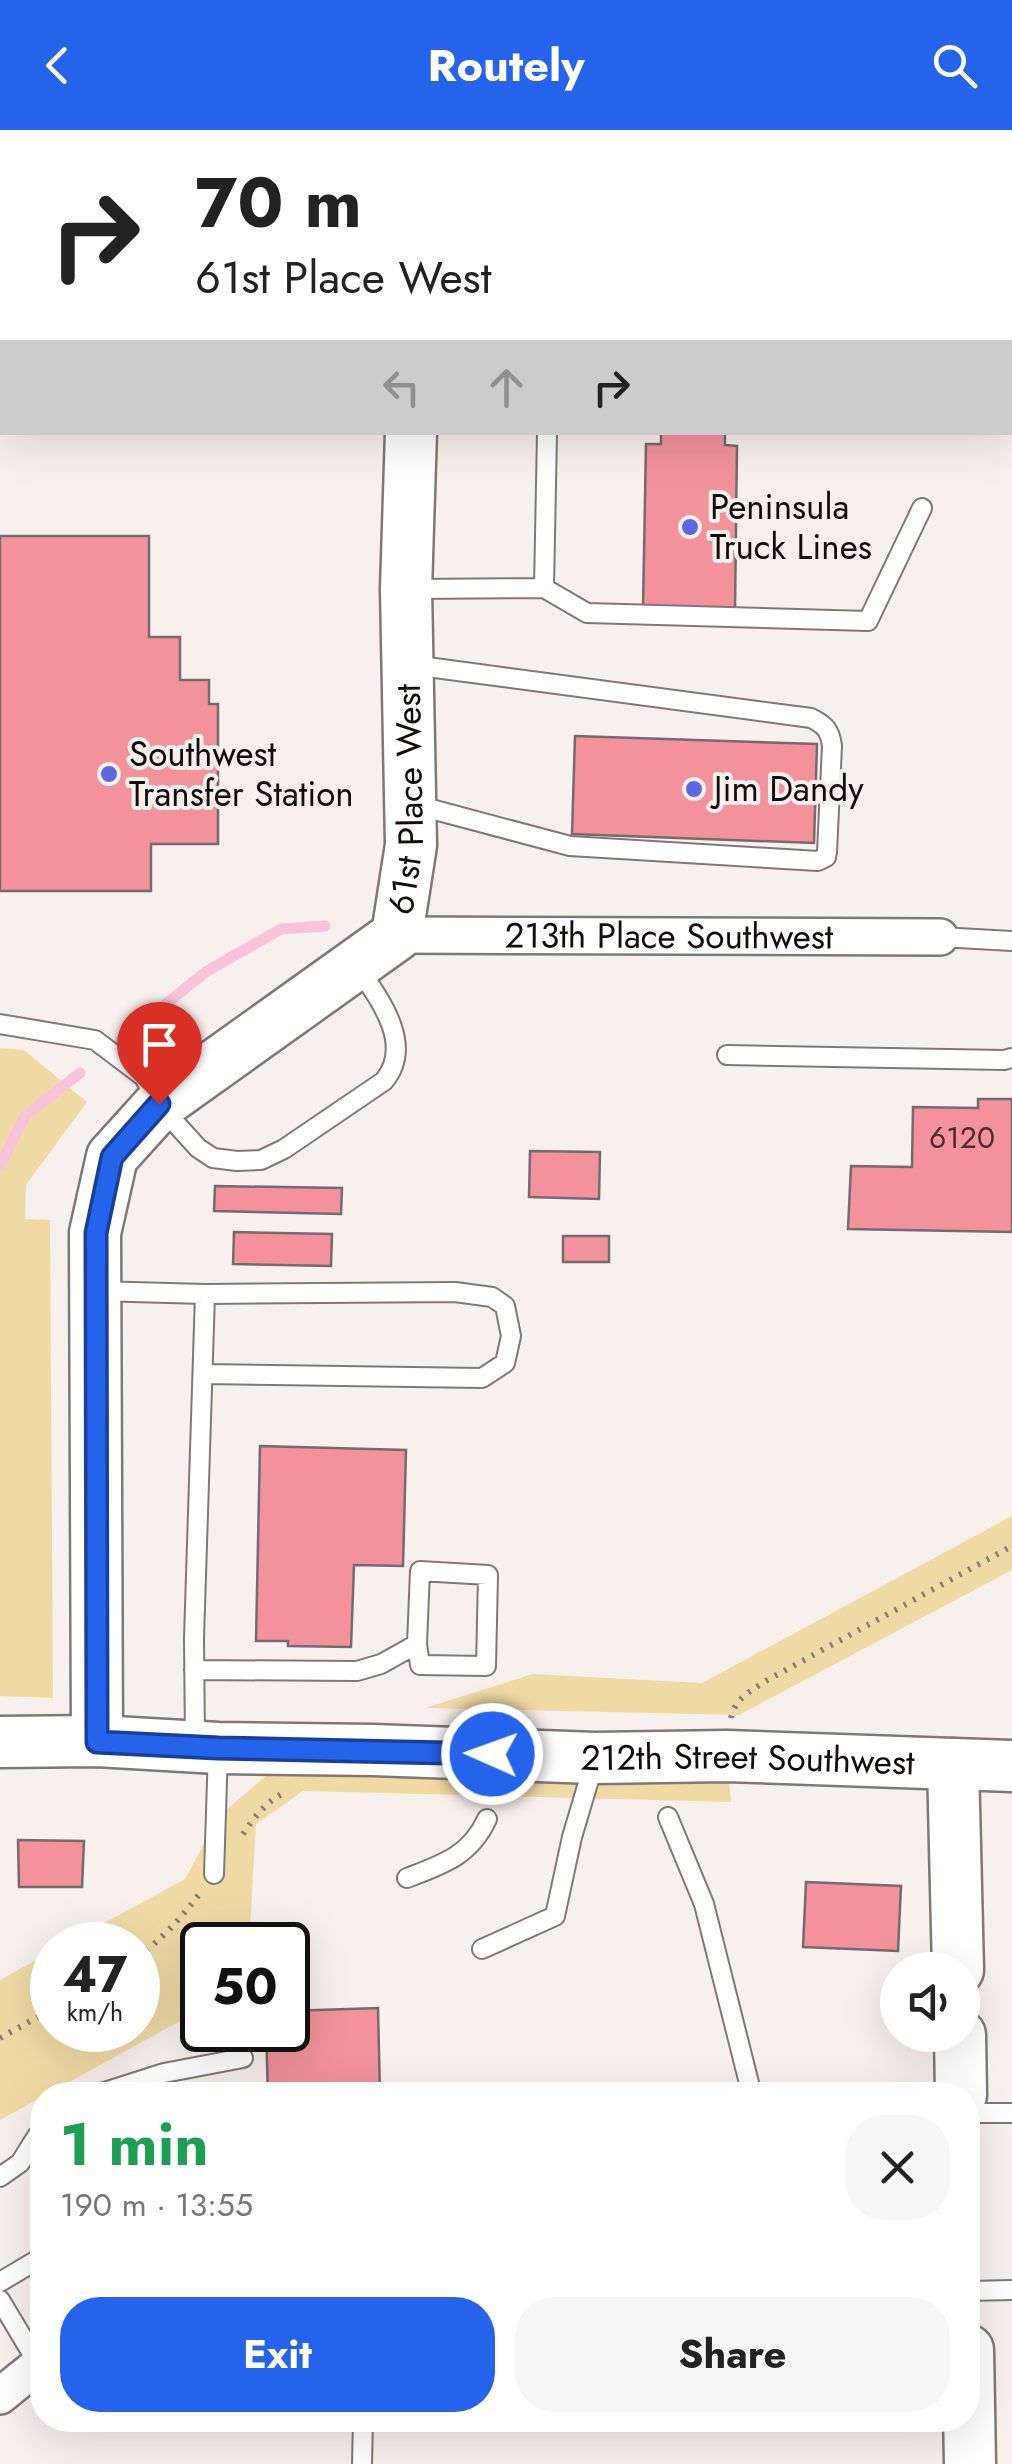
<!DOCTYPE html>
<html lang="en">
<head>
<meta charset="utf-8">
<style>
  body { margin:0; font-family:Jost,sans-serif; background:#f6f6f6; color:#222; height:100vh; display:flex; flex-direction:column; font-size:38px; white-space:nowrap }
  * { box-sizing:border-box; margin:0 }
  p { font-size:32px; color:#767676 }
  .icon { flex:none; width:55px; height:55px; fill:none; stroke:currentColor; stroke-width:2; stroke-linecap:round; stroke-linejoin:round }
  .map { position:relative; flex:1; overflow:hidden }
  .drawer { position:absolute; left:30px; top:1952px; width:950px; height:350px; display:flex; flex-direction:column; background:#fff; border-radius:40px; box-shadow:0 10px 40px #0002 }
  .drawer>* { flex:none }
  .hud { position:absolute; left:0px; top:0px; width:1012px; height:305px; box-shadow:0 10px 40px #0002; background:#fff; color:#222; overflow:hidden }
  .buttons { position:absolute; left:880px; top:1822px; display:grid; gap:20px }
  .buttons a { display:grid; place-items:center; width:100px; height:100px; border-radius:50%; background:#fff; box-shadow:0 10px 40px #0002; font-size:50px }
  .speed { position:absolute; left:30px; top:1792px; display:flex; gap:20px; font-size:50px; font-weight:700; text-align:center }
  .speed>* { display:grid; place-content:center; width:130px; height:130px; border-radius:50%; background:#fff; box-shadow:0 10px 40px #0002; line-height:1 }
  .speed small { font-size:25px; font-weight:400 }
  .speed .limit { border:5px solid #111; border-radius:15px; background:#fff; color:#111 }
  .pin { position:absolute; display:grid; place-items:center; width:85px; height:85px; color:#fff; margin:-102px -42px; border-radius:50% 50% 50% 0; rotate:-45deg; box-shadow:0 0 10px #0007 }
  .pin .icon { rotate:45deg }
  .me { position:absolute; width:110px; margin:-55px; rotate:272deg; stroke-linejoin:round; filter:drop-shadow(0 0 8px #0008) }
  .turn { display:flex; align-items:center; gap:35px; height:210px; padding:0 30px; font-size:45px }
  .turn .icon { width:130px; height:130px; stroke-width:2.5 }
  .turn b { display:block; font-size:70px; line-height:85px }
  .lanes { display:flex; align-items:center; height:95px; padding:0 30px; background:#0003; justify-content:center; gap:50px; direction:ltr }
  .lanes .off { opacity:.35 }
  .round { display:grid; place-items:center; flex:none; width:105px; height:105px; border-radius:40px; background:#f6f6f6 }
  .head { display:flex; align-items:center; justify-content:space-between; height:170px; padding:0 30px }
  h1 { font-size:60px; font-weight:700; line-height:75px; color:#1e9e55 }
  .button { display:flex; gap:20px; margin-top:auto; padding:20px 30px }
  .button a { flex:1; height:115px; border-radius:40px; background:#2563eb; color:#fff; font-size:40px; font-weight:700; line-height:115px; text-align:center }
  .button a+a { background:#f6f6f6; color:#222 }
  header { display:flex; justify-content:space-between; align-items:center; height:130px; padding:0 30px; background:#2563eb; color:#fff; font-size:45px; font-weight:700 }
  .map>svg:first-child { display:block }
  .green { fill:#f0daa4 }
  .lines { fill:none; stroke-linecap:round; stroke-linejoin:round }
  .stream { stroke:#f9c2db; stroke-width:11 }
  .building { fill:#f3929a; stroke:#746c6c; stroke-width:2.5 }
  .lane-casing { stroke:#807876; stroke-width:22 }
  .street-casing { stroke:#807876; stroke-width:40 }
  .secondary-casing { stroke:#807876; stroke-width:55 }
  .path { stroke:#837e7c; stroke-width:6; stroke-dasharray:2.5 8; stroke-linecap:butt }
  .lane { stroke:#fff; stroke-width:18 }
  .street { stroke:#fff; stroke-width:35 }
  .secondary { stroke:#fff; stroke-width:50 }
  .route-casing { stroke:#184099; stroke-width:25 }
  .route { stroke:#2563eb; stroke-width:18 }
  .poi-dot { fill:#5d68e0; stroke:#f8f0ed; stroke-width:4 }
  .labels { text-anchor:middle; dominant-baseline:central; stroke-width:8; stroke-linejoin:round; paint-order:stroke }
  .number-label { font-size:30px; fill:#492e30 }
  .poi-label { font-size:35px; fill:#100d0c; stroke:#f8f0ed; text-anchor:start }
  .street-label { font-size:35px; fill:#100d0c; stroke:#f8f0ed }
</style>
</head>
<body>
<header><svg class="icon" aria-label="back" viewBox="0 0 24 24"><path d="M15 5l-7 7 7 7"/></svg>Routely<svg class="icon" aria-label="search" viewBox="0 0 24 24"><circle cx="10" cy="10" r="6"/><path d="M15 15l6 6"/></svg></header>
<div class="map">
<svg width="1012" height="2334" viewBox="0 0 1012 2334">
  <rect width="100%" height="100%" fill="#f8f0ed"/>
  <path class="green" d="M0,918L24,920L87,972L26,1055L25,1089L50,1090L53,1568L0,1566Z
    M1012,1386V1440L739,1585L425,1578L533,1544L702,1553Z
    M274,1639L729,1652L731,1672L303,1661L256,1694L249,1815H202V1879L0,1990V1850L52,1821V1900H138V1815H64L185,1749L219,1686Z"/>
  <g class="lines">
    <path class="stream" d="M121,910L207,841L281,799L325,796
      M0,1035L25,986L80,943"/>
  </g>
  <path class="building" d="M661,302H725V315L737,316L735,480L643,478L646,314H661Z
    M0,406H149V507H180V550H209V574H218V714H151V761H0Z
    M575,606L817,614L814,713L572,704Z
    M978,969H1012V1102L848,1099L851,1036L912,1037L913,977L978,978Z
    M530,1021L600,1022L599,1069L529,1067Z
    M215,1056L342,1058L341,1084L214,1081Z
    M234,1102L332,1104L331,1136L233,1134Z
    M563,1106H609V1132H563Z
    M260,1316L406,1320L403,1436L354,1435L351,1517L288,1516V1511H256Z
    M18,1710L84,1711L82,1757H19Z
    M806,1752L901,1756L898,1821L803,1817Z
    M378,1878L380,1965H268L266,1900H288V1881Z"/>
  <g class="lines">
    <g class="lane-casing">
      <path id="lane" d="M209,2V0
        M695,2V0
        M949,2V0
        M1002,2V0
        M0,148H2
        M0,176H2
        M0,217H2
        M0,255H2
        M544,458L587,483L868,491L922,378
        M411,459L544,458L547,303
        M412,535L811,588C825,595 830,600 832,616L827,722L826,727L818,731L570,716L416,675
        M940,807L1012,811
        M0,894L95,910L144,947L159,975L198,1018L213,1028L237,1031L261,1030L284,1019L384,951C415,914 378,867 356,835
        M727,925L1004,930L1012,928
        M96,1161L205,1164L194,1508L195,1613
        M203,1244L482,1248L505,1233L511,1206L505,1176L492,1167L455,1162L205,1164
        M194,1540L357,1541L381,1534L417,1514L420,1441L488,1445L486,1536L420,1535L417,1514
        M668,1687L704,1774L752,1965
        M214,1744L218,1620
        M407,1748C443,1734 470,1726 487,1689
        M482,1819L555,1786L572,1707L594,1633
        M95,1965L164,1943L243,1928
        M968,1983H1012
        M0,2047L20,2033L37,2006L42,2002
        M0,2152L42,2127
        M968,2161L1012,2160
        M0,2170L39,2235
        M362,2334L363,2290"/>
    </g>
    <g class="street-casing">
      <g id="street">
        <path id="s1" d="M397,805L940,807"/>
        <path d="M0,2266L42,2232"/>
      </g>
    </g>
    <g class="secondary-casing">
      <g id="secondary">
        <path d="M1010,188L1012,187"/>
        <path id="s2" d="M97,1611L95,1103L112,1027L159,975L397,805L411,715L406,459L411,302"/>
        <path id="s3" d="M0,1612L97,1611L218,1618L373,1620L595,1628L727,1626L1012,1636"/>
        <path d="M953,1634L958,1840"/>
        <path d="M960,1905L961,1965"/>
        <path d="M968,2220L970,2334"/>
      </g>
    </g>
    <path class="path" d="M731,1588C735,1569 749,1562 764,1552L1012,1416
      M243,1704C255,1686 267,1671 287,1661
      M138,1827C162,1809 182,1787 200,1763
      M0,1908L52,1879"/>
    <use href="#lane" class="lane"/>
    <use href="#street" class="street"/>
    <use href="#secondary" class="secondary"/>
  </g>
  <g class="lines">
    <g class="route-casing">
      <path id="route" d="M159,974L112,1027L96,1103L97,1612L218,1618L492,1624"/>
    </g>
    <use href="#route" class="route"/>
  </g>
  <g class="poi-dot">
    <circle cx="690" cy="397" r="10"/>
    <circle cx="109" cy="644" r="10"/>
    <circle cx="694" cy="659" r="10"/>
  </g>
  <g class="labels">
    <g class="number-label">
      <text x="962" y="1007">6120</text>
    </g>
    <g class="poi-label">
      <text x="710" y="377">Peninsula<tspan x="710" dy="40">Truck Lines</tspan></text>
      <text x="129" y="624">Southwest<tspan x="129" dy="40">Transfer Station</tspan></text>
      <text x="714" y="659">Jim Dandy</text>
    </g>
    <g class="street-label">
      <text stroke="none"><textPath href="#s2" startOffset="1085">61st Place West</textPath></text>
      <text stroke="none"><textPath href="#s1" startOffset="272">213th Place Southwest</textPath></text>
      <text stroke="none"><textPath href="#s3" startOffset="748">212th Street Southwest</textPath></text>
    </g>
  </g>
</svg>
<div class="buttons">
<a><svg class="icon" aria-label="sound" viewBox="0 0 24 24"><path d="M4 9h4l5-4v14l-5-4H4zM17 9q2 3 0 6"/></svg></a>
</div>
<div class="speed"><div>47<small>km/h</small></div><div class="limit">50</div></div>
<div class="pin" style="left:159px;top:974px;background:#d93025"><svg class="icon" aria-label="arrive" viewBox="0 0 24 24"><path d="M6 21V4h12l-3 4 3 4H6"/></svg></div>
<svg class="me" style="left:492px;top:1624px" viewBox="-20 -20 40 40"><circle r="17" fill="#2563eb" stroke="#fff" stroke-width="3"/><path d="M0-11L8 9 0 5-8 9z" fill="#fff"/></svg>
<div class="hud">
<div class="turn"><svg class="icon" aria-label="right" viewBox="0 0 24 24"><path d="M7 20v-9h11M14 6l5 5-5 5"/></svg><div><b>70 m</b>61st Place West</div></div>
<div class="lanes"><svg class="icon off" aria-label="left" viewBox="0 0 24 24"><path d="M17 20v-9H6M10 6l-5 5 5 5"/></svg><svg class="icon off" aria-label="ahead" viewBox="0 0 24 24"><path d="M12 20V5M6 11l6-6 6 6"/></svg><svg class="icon" aria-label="right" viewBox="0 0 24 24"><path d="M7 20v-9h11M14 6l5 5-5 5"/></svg></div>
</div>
<section class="drawer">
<div class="head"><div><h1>1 min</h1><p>190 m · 13:55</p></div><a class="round"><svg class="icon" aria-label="close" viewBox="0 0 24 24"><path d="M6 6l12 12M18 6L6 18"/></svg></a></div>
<div class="button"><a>Exit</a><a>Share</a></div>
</section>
</div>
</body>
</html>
